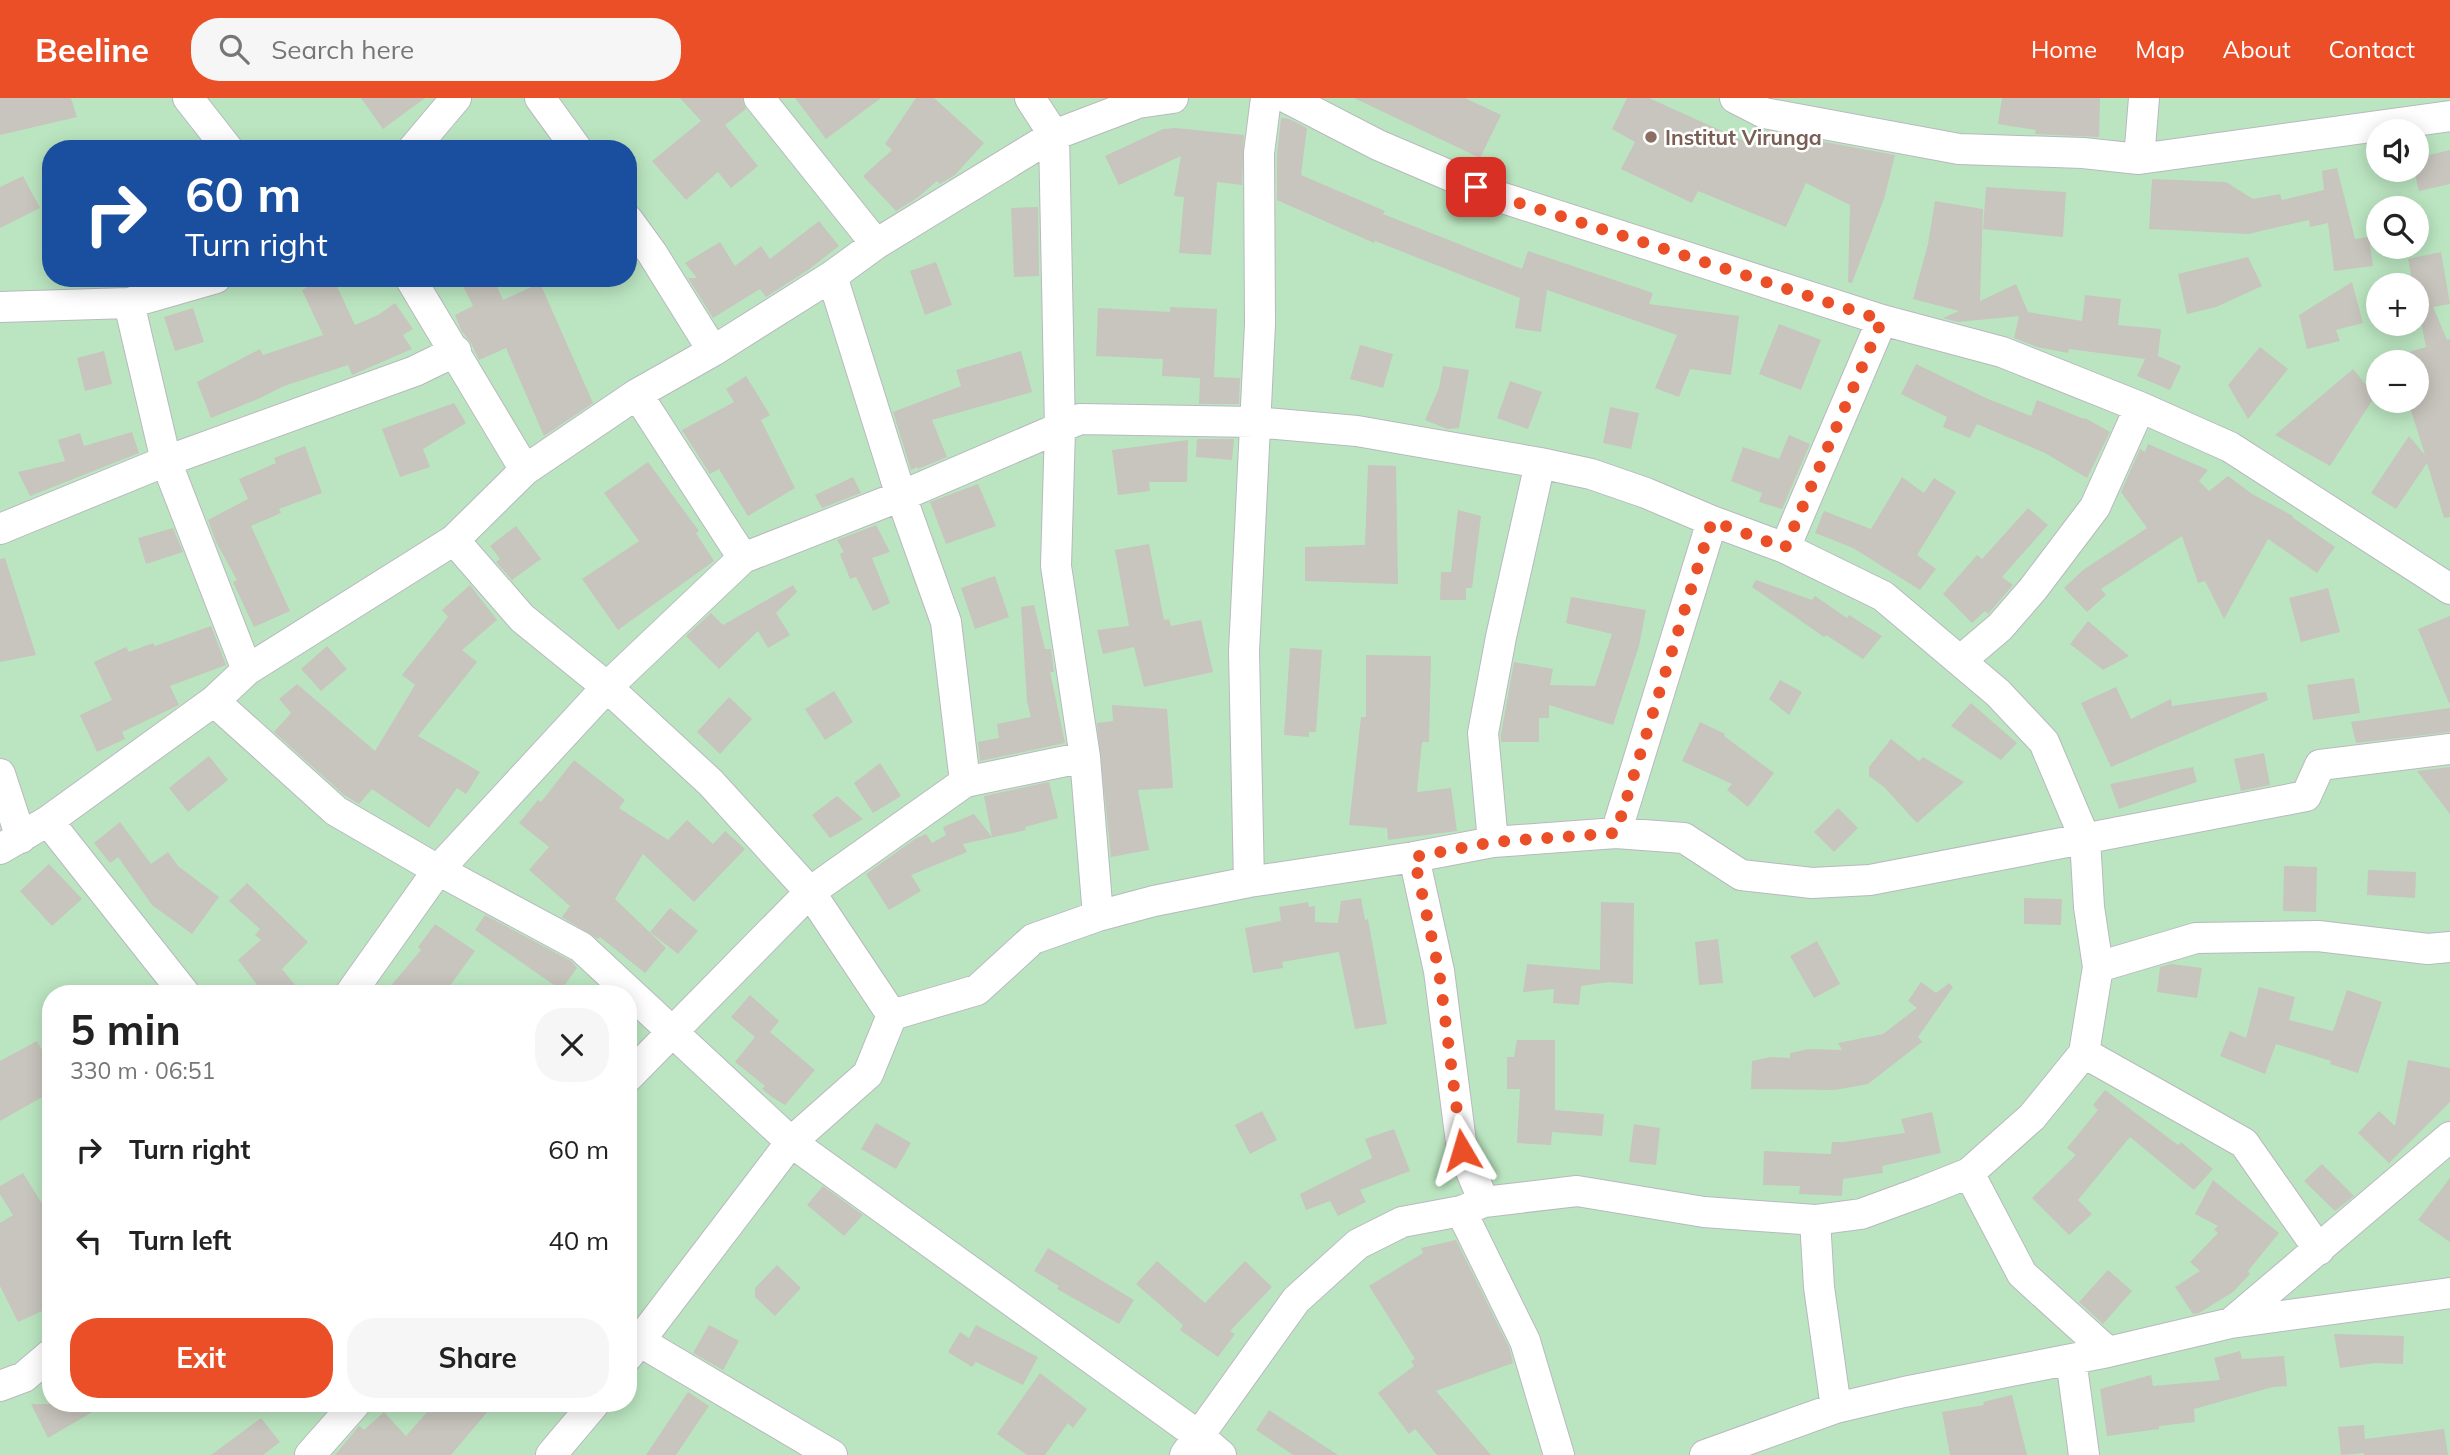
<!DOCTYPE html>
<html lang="en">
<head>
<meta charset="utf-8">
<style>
  body { margin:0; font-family:Mulish,sans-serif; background:#f6f6f6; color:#222; height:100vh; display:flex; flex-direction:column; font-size:26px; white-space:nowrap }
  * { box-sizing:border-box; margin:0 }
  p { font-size:23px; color:#767676 }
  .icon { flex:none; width:38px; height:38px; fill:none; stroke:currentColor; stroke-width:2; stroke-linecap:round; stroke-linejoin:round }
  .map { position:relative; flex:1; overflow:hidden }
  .panel { position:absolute; left:42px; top:887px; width:595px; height:427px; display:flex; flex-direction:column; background:#fff; border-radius:28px; box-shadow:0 4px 18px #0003 }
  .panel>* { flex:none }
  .guide { position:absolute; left:42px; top:42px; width:595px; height:147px; border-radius:28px; box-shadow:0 4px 18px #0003; background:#1a4fa0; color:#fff; overflow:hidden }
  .fabs { position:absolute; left:2366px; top:21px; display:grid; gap:14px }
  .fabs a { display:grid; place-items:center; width:63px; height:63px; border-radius:50%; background:#fff; box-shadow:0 4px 18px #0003; font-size:35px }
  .pin { position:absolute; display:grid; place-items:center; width:60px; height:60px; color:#fff; margin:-30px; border-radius:14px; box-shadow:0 4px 10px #0006 }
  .me { position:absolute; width:77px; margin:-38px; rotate:353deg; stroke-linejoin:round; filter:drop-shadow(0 0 5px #0008) }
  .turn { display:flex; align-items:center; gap:24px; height:147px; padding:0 28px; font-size:32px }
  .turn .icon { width:91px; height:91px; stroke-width:2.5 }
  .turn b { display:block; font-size:49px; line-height:60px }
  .round { display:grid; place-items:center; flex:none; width:74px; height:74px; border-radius:28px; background:#f6f6f6 }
  .overview { display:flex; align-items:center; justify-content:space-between; height:119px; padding:0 28px }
  h1 { font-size:42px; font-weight:700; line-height:52px }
  .action { display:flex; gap:14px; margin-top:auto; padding:14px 28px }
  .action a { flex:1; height:80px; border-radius:28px; background:#ea4f28; color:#fff; font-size:28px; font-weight:700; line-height:80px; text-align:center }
  .action a+a { background:#f6f6f6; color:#222 }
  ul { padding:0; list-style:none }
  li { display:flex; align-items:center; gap:21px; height:91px; padding:0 28px }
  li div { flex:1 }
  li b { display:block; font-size:26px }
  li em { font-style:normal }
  header { display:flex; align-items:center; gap:42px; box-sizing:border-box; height:98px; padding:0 35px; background:#ea4f28; color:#fff }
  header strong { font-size:33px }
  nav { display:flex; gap:38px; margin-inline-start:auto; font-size:24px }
  .search { width:490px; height:63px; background:#f6f6f6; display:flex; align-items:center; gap:18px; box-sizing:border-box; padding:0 24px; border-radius:28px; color:#767676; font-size:26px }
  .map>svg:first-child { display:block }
  .green { fill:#bbe5c0; fill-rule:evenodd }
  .building { fill:#c7c5bd }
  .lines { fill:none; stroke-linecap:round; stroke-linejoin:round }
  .street-casing { stroke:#b8b9bf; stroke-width:32 }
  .street { stroke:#fff; stroke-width:30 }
  .route { stroke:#ea4f28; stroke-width:12; stroke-dasharray:0 21.6 }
  .education-dot { fill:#8d6e63; stroke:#fff; stroke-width:2.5 }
  .labels { text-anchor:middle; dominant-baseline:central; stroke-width:5; stroke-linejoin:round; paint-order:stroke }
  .education-label { font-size:21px; font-weight:bold; fill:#785e54; stroke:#fff; text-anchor:start }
</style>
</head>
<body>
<header>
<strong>Beeline</strong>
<div class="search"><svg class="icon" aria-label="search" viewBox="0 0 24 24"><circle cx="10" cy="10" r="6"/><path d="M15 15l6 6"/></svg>Search here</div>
<nav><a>Home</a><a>Map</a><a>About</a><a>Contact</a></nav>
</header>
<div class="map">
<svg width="2450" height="1357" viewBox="0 0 2450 1357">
  <rect width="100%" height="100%" fill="#ecebe0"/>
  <path class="green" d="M0,0H2450V1357H0ZM2378,33H2417V72H2378ZM51,51H628V180H51ZM2378,110H2417V149H2378ZM2378,187H2417V226H2378ZM2378,264H2417V303H2378ZM51,896H628V1306H51Z"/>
  <path class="building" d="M0,0H71L77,19L0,37Z
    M361,0H425L383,31Z
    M680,0H742L746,11L725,27L758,68L731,90L718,74L686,102L652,63L701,23Z
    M795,0H881L826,41Z
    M916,0H934L984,45L955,77L940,86L937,83L917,100L896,113L863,78L892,52L885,46Z
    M1354,0H1465L1501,17L1480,60Z
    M1627,0H1649L1755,48L1760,32L1895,57L1884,101L1852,185L1848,184L1850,107L1806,85L1786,129L1698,93L1692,105L1621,71L1635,44L1612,31Z
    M2002,0H2100L2099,39L2035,36L2036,32L1998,26Z
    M1281,20L1289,21L1307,30L1301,77L1385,113L1383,116L1522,171L1528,153L1653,195L1649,206L1739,218L1731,277L1690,271L1679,299L1655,290L1677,237L1547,192L1541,234L1515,230L1520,200L1375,143L1374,145L1277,102V56Z
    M1175,30L1244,37L1242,87L1217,84L1211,157L1179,155L1184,99L1174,98L1181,58L1119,87L1105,58L1163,31Z
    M2450,52V86L2419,93L2414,72H2417V60Z
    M2337,70L2355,141L2369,139L2373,168L2334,173L2328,125L2310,129L2309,122L2248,136L2149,131L2152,81L2226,84L2253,101L2280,96L2282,102L2324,92L2322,73Z
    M23,78L40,110L0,130V89Z
    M1986,89L2066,94L2063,139L1983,131Z
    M1935,103L1983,111L1980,203L2016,186L2028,214L2082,223L2085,197L2121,201L2118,227L2161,231L2158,258L2181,268L2170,292L2137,278L2145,261L2069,251L2068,255L2037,249L2014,240L2019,218L1958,224L1943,220L1959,213L1913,201L1928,146Z
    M1038,109L1039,178L1014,179L1011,110Z
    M819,123L839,148L808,172L766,199L760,191L713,220L688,180H697L685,165L720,144L735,168L761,148L770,161Z
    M2441,154L2450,206L2433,209L2447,242L2450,241V419L2444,420L2427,365L2396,411L2371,395L2409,338L2425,357L2408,303H2417V264H2396L2395,258L2426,249L2417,204V187H2413L2408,161Z
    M2248,159L2262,188L2216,209L2187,216L2178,176Z
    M936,164L952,207L925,217L910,173Z
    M305,180H333L355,227L378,217L395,205L413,231L403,237L412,251L352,277L348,267L284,288L260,300L211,320L197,284L260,251L263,257L323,237L302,192L309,188Z
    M459,180H493L503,202L540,185L593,305L544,338L506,250L479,262L471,245L461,232L455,217L473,208Z
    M2352,184L2363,225L2336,232L2340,243L2307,251L2299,217Z
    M1170,209L1217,211L1214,279L1240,280L1239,306H1199L1200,280L1162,278L1163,261L1096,258L1098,210L1170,214Z
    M193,210L204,244L175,253L164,219Z
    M1779,226L1821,242L1801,292L1759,276Z
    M1360,247L1393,256L1383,290L1350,281Z
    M2260,249L2288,271L2248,321L2228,287Z
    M104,253L112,286L85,293L77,260Z
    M1021,253L1032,294L932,322L947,359L918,371L917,369L911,372L893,314L961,288L956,272Z
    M1916,266L1988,301L2031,318L2037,302L2084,321L2085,320L2110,334L2087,380L2045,355L1977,326L1970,340L1943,329L1947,319L1901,296Z
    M1443,268L1469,272L1459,330L1447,331L1425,322L1439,290Z
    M2353,271L2375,298L2330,368L2275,337Z
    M746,278L770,317L761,322L795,390L748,418L719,371L710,376L682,332L734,304L726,291Z
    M1510,283L1542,294L1528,331L1497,320Z
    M454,305L466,325L423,351L430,369L400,379L382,331Z
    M1610,309L1639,315L1631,351L1603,345Z
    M132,334L139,355L30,398L18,374L65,363L58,342L80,335L84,348Z
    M1789,337L1810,346L1782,411L1759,404L1762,395L1731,383L1743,349L1779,361Z
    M1197,341H1234L1232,362L1196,359Z
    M1188,342L1187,384H1149L1150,393L1118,397L1112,352Z
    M2148,346L2208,372L2199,383L2209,393L2228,378L2252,396L2293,418L2292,419L2335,449L2317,475L2268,441L2224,521L2205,483L2198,485L2182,438L2101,491L2106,497L2087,514L2064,490L2083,472L2147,430L2121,394L2140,351L2145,354Z
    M305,348L322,395L279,411L281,415L251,428L290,513L254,529L233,484L237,482L216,444L208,422L248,401L239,381L276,365L274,360Z
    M648,364L699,433L696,435L714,463L618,532L582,481L639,443L604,395Z
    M1368,367L1396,368L1398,486L1305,483V449L1365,447Z
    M853,379L861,395L822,410L815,397Z
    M1902,379L1924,395L1934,380L1956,394L1917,457L1936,471L1920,492L1853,450L1815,435L1824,413L1871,431Z
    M978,386L996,428L946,446L930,404Z
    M2028,410L2048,427L2002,479L2013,487L1988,516L1985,513L1972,525L1943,496L1977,457L1982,461Z
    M1458,412L1481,418L1472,490H1466V502H1440L1441,474H1451Z
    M876,427L890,454L872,460L890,505L873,513L856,479L850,481L840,456L844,454L837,442Z
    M516,428L541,461L512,482L496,464L500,461L490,448Z
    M173,430L183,454L146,466L138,440Z
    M1149,446L1164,522L1169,521L1171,528L1201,522L1213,574L1144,589L1134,549L1103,556L1097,532L1129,528L1115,452Z
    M5,460L36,557L0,564V461Z
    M995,478L1009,519L975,531L961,490Z
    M1756,482L1812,502L1815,498L1847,520L1849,517L1882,538L1863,561L1826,537L1824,539L1752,489Z
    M470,487L497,522L462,552L477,564L418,638L480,674L466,696L457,690L429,730L372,691L359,706L344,697L274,634L291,615L279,601L297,586L375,653L415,587L402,577L448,519L442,512Z
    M793,487L797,494L776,515L790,537L768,550L758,533L719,571L686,538L711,515L723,527Z
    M2328,490L2340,534L2301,544L2289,500Z
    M1571,499L1646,512L1639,548L1613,627L1549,607V620H1539V644H1501V636L1514,564L1553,571L1550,587L1595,588L1612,536L1566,525Z
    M1034,507L1045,551H1051L1054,574H1050L1065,645L980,663L978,644L999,640L997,626L1031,619L1027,604L1021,509Z
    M2450,518V605H2449L2418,531Z
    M2088,523L2129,558L2103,572L2070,546Z
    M211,528L226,567L170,588L179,607L122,634L125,641L97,654L80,617L112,602L94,564L126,549L129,554L153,545L155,548Z
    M327,548L347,571L321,593L301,571Z
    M1290,550L1322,552L1316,634H1309V639L1284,637Z
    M1366,557L1431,558L1429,644H1422L1417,694L1451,690L1457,733L1388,742L1387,730L1349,727L1361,619H1366Z
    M2354,580L2360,615L2313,622L2307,587Z
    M1780,582L1802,594L1789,617L1769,601Z
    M2116,589L2131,621L2171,601L2172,608L2266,594L2268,602L2111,669L2081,605Z
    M834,593L853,624L825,642L805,611Z
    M729,599L752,621L720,656L697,634Z
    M1971,605L2017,645L2001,662L1951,628Z
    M1112,607L1167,611L1173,690L1138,692L1149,752L1111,759L1097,625L1113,623Z
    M2450,610V634L2356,645L2351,624Z
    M1700,624L1725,636L1724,638L1774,675L1748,709L1727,692L1732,686L1682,663Z
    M1891,641L1919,663L1923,659L1964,684L1917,725L1884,689L1869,678V669Z
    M2264,655L2270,687L2241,693L2234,661Z
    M209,658L228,682L188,714L169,690Z
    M574,662L625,702L619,710L668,742L687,722L713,746L725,733L745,751L694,804L643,756L615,801L666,850L645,875L600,839L598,841L562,819L570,808L529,772L549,749L519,725L538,702L541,704Z
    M880,665L901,698L873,715L854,685Z
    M2193,669L2197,684L2119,711L2110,686Z
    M2450,669V716L2417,673Z
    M1049,684L1058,720L1025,729L1026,732L963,746L967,754L911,777L921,793L889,812L866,776L915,741L926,736L932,745L946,737L943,729L974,716L992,739L984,698Z
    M837,698L863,721L830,740L812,717Z
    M1838,710L1858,730L1834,754L1814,734Z
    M120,724L151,766L168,754L178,768L219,799L192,836L152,807L118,759L110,765L94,745Z
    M49,766L82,801L52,828L20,793Z
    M2284,768L2317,769L2316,814L2283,813Z
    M2368,772L2416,774L2415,800L2367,797Z
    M247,785L308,844L282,871L302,896H264L238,862L261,842L255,837L260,831L229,803Z
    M1361,800L1365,822L1368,821L1387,926L1355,931L1339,854L1282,864L1283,870L1253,875L1245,830L1281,823L1279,809L1308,804L1309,809L1315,808V824L1338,825L1341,803Z
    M2024,800L2062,801L2061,827L2024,826Z
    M1601,804L1634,805L1633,886L1609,884L1581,888L1579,907L1553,905L1554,891L1523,894L1527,866L1600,872Z
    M670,810L698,833L678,856L650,834Z
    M485,817L571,863L577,870L561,892L475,832Z
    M435,826L475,853L444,896H384L421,852L418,849Z
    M1718,841L1723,885L1699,887L1695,844Z
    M1817,843L1840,886L1814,900L1790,858Z
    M2171,866L2202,870L2197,900L2157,894L2160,869Z
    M1921,884L1936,895L1949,885L1953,889L1918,939L1922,944L1868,986L1835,992L1751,991L1752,963L1771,959L1790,960V955L1809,951L1842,952L1838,945L1883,936L1917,910L1908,903Z
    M2259,889L2295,899L2289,922L2333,933L2347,892L2382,904L2358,975L2330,966L2331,963L2276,946L2265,976L2220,958L2230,933L2246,940Z
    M750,897L779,923L770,934L815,972L785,1007L772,999L762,991L765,988L735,964L755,939L731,919Z
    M1517,942H1555V1012L1604,1016L1602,1038L1552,1034L1551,1047L1517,1045L1520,991H1507V959H1514Z
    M37,943L51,968V994L0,1023V963Z
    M2408,962L2450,970V1004L2388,1066V1064L2358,1035L2379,1013L2395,1028Z
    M2105,992L2178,1047L2181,1044L2213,1071L2194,1092L2130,1039L2078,1102L2092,1116L2069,1137L2032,1100L2076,1057L2067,1050L2098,1012L2093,1007Z
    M1262,1013L1277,1042L1250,1056L1235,1027Z
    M1932,1014L1941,1055L1882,1068L1883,1075L1843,1081L1842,1098L1799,1096L1800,1088L1763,1087L1764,1053L1831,1056L1832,1044H1844L1905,1035L1901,1021Z
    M876,1025L911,1045L896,1071L861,1051Z
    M1634,1026L1660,1030L1656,1067L1629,1064Z
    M1394,1031L1410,1073L1360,1092L1366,1104L1338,1118L1330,1103L1306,1112L1300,1096L1372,1060L1365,1041Z
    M2322,1066L2354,1098L2335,1113L2304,1083Z
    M23,1075L51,1120V1209L18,1224L0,1188V1125L13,1117L0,1096V1088Z
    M2450,1080V1144L2418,1122Z
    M2213,1082L2279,1135L2248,1173L2250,1176L2233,1194L2199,1215L2193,1216L2175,1189L2200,1173L2190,1164L2218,1135L2214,1132L2218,1128L2195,1116Z
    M823,1088L863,1117L844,1138L807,1107Z
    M1456,1142L1509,1249L1513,1265L1436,1293L1491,1357H1437L1415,1331L1409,1336L1378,1295L1414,1268L1411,1263L1415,1261L1369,1188L1423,1155L1421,1150Z
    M1048,1150L1134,1202L1119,1226L1057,1191L1059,1188L1034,1173Z
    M1157,1163L1205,1205L1245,1163L1272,1189L1230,1233L1235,1236L1218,1259L1180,1232L1183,1227L1136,1186Z
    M777,1167L801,1190L775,1218L755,1199V1190Z
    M2108,1172L2132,1193L2103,1226L2079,1204Z
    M709,1227L739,1243L723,1272L693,1255Z
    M976,1227L1038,1259L1023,1287L976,1264L972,1269L948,1254L960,1234L969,1240Z
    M2334,1236L2404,1238L2403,1266L2375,1265L2340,1270Z
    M2240,1253L2242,1261L2284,1258L2287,1288L2273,1289L2194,1311L2195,1324L2159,1328V1331L2107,1338L2100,1291L2151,1277L2153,1288L2220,1282L2214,1260Z
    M1040,1275L1087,1311L1073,1330L1068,1325L1045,1357H1027L997,1336Z
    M688,1294L709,1308L676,1357H646Z
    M2012,1297L2027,1357H1950L1942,1314L1984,1307L1983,1304Z
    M31,1306H106L48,1340Z
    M434,1306H494L451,1357H335L359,1328L364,1332L384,1314L406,1338Z
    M1269,1312L1338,1357H1293L1256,1332Z
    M261,1320L280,1344L263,1357H211Z
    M2364,1327L2365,1341L2444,1331L2448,1357H2364V1355L2341,1357L2338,1329Z"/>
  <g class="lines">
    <g class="street-casing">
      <path id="street" d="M188,0L228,51
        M540,0L577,51
        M759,0L876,146
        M1030,0L1054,37L1060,331L1056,468L1085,659L1098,818
        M1287,0L1378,47L1500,99L1882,222L2002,254L2140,309L2230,349L2450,491
        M1735,0L1764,15L1959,51L2083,55L2139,61L2450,18
        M413,51L456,0
        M2139,61L2144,0
        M628,122L652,155L713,253
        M832,178L901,398L946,524L965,684
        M410,180L525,372
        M129,205L166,363L247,572
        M0,209L129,205L216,180
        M637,296L743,460
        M0,431L166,363L415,273L456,253
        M454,442L522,520L607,589L711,685L810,794L892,917
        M1785,450L1882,222
        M1960,563L2000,529L2033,491L2095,409L2140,309
        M214,603L336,713L438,772L581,849L791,1044L1199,1338L1221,1357
        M0,676L21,740
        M48,723L185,896
        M1616,735L1712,423
        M1493,744L1483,635L1501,539L1540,365
        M0,751L48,723L214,603L247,572L454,442L525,372L637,296L713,253L832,178L876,146L1054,37L1138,5L1173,0
        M1414,759L1439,873L1462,1052L1484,1104L1461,1113L1525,1243L1559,1357
        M1249,784L1244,554L1260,226L1259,55L1266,0
        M2098,869L2196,840L2318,838L2428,851L2450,849
        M350,896L438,772L607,589L743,460L901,398L1080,321L1254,324L1357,333L1540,365L1591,376L1646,395L1712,423L1785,450L1883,498L1998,595L2044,644L2085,741L2089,809L2098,869L2084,955L2032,1019L1969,1075L1924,1093L1861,1116L1815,1122L1704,1114L1577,1093L1484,1104
        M2084,955L2244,1045L2319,1152
        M628,979L810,794L965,684L1085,659
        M1969,1075L2022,1176L2108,1254
        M1815,1122L1819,1189L1836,1310
        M2231,1225L2450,1039
        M639,1243L832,1357
        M628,1258L791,1044L868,976L892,917L977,892L1033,841L1098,818L1154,803L1249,784L1414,759L1493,744L1616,735L1684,740L1741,777L1812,785L1870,782L2306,698L2320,667L2450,651
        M2071,1261L2084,1357
        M0,1288L24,1279L51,1256
        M310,1357L355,1306
        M551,1357L594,1306
        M1185,1357L1296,1202L1358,1146L1402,1124L1461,1113
        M1705,1357L1836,1310L1904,1294L2108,1254L2231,1225L2450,1195"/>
    </g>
    <use href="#street" class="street"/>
  </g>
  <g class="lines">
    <path class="route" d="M1462,1052L1439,873L1414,759L1493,744L1616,735L1712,423L1785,450L1882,222L1677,155L1500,99L1476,89"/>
  </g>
  <circle class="education-dot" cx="1651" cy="39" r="7"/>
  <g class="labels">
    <g class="education-label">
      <text x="1665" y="39">Institut Virunga</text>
    </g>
  </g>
</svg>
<div class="fabs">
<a><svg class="icon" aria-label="sound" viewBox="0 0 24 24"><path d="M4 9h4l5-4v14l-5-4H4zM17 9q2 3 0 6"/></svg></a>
<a><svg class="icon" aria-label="search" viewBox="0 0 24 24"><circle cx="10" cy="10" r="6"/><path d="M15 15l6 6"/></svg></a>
<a>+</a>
<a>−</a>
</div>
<div class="pin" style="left:1476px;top:89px;background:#d93025"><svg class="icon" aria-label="arrive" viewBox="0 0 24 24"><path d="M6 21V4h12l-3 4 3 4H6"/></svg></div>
<svg class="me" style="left:1462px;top:1052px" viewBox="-20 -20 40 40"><path d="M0-17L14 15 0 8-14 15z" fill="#ea4f28" stroke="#fff" stroke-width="4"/></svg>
<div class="guide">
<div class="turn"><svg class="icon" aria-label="right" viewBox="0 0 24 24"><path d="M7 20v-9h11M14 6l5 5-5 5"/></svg><div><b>60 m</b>Turn right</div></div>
</div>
<section class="panel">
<div class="overview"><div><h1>5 min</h1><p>330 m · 06:51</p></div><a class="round"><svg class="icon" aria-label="close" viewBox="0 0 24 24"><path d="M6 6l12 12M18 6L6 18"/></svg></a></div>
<ul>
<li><svg class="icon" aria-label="right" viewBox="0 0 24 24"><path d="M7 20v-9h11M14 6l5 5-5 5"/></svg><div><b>Turn right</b></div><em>60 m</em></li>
<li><svg class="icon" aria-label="left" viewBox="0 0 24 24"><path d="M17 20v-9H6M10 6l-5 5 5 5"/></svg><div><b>Turn left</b></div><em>40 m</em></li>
</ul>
<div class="action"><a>Exit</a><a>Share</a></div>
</section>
</div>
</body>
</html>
